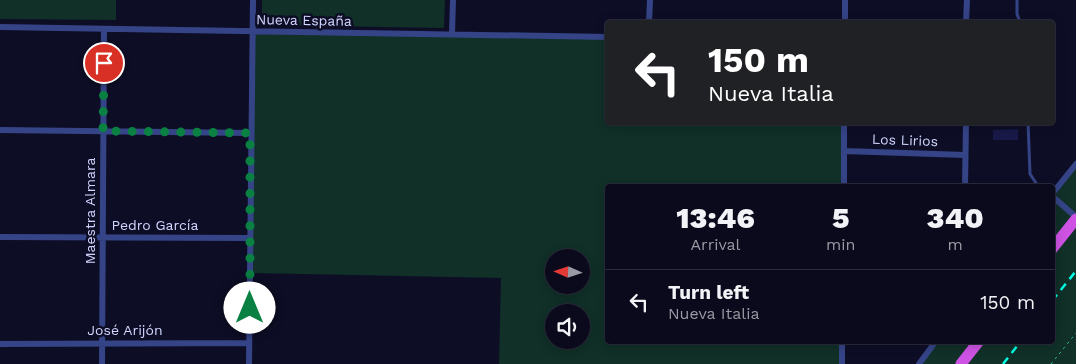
<!DOCTYPE html>
<html lang="en">
<head>
<meta charset="utf-8">
<style>
  body { margin:0; font-family:"Work Sans",sans-serif; background:#181829; color:#f1f3f6; height:100vh; display:flex; flex-direction:column; font-size:19px; white-space:nowrap }
  * { box-sizing:border-box; margin:0 }
  p { font-size:16px; color:#999aa3 }
  .icon { flex:none; width:28px; height:28px; fill:none; stroke:currentColor; stroke-width:2; stroke-linecap:round; stroke-linejoin:round }
  .map { position:relative; flex:1; overflow:hidden }
  .panel { position:absolute; left:605px; top:184px; width:450px; height:160px; display:flex; flex-direction:column; background:#0a0a1c; border-radius:5px; box-shadow:0 2px 12px #0003,0 0 0 1px #2a2b3b }
  .panel>* { flex:none }
  .guide { position:absolute; left:605px; top:20px; width:450px; height:105px; border-radius:5px; box-shadow:0 2px 12px #0003,0 0 0 1px #2a2b3b; background:#202124; color:#fff; overflow:hidden }
  .needle { width:32px; rotate:273deg }
  .tools { position:absolute; left:545px; top:249px; display:grid; gap:10px }
  .tools a { display:grid; place-items:center; width:45px; height:45px; border-radius:50%; background:#0a0a1c; box-shadow:0 2px 12px #0003,0 0 0 1px #2a2b3b; font-size:25px }
  .pin { position:absolute; display:grid; place-items:center; width:42px; height:42px; color:#fff; margin:-21px; border:2px solid #fff; border-radius:50%; box-shadow:0 1px 5px #0007 }
  .me { position:absolute; width:55px; margin:-28px; rotate:0deg; stroke-linejoin:round; filter:drop-shadow(0 0 4px #0008) }
  .turn { display:flex; align-items:center; gap:18px; height:105px; padding:0 20px; font-size:22px }
  .turn .icon { width:65px; height:65px; stroke-width:2.5 }
  .turn b { display:block; font-size:35px; line-height:42px }
  .eta { display:flex; justify-content:space-evenly; align-items:center; height:85px; text-align:center }
  .eta b { font-size:30px; font-weight:800; line-height:35px }
  ul { padding:0; list-style:none }
  li { display:flex; align-items:center; gap:15px; height:65px; padding:0 20px; border-top:1px solid #2a2b3b }
  li div { flex:1 }
  li b { display:block; font-size:19px }
  li em { font-style:normal }
  .map>svg:first-child { display:block }
  .green { fill:#103028; fill-rule:evenodd }
  .building { fill:#181948 }
  .lines { fill:none; stroke-linecap:round; stroke-linejoin:round }
  .path { stroke:#27bd95; stroke-width:1; stroke-dasharray:2.5 4; stroke-linecap:butt }
  .service { stroke:#354487; stroke-width:3 }
  .minor { stroke:#354487; stroke-width:6 }
  .trunk { stroke:#ce53e4; stroke-width:11 }
  .rail { stroke:#00fde1; stroke-width:2.5; stroke-dasharray:8 6; stroke-linecap:butt }
  .route { stroke:#0b8043; stroke-width:9; stroke-dasharray:0 16.2 }
  .labels { text-anchor:middle; dominant-baseline:central; stroke-width:5; stroke-linejoin:round; paint-order:stroke }
  .street-label { font-size:14px; fill:#d2d6ff; stroke:#0d0e26 }
</style>
</head>
<body>
<div class="map">
<svg width="1076" height="364" viewBox="0 0 1076 364">
  <rect width="100%" height="100%" fill="#0d0e26"/>
  <path class="green" d="M0,0H116V20L0,19Z
    M262,0H445L444,28L262,25Z
    M253,31L607,37L608,122L844,123V186H608V341H842V364H499L501,278L250,273ZM554,258H581V285H554ZM554,312H581V340H554Z
    M1076,164V364H919L936,341H1052L1053,194Z"/>
  <path class="building" d="M1018,129V140H993V130Z"/>
  <g class="lines">
    <path class="path" d="M1051,364L1076,333"/>
    <path class="service" d="M1017,0V14L1020,22
      M1028,122L1030,174L1038,186"/>
    <path class="minor" d="M649,22L650,0
      M845,22V0
      M966,22L967,0
      M0,27L608,37
      M452,34L453,0
      M0,130L250,133
      M844,151L965,155
      M844,186V122
      M965,186L966,122
      M1052,194L1076,164
      M1052,196L1076,217
      M0,237L250,238
      M0,344L249,343
      M102,364L104,29
      M249,364L253,0
      M842,364V341
      M919,364L936,341"/>
    <path class="trunk" d="M1052,249L1076,219
      M961,364L979,341"/>
    <path class="rail" d="M1052,301L1076,271
      M1003,364L1021,341"/>
  </g>
  <g class="lines">
    <path class="route" d="M104,63L103,131L250,133V308"/>
  </g>
  <g class="labels">
    <g class="street-label">
      <text transform="translate(304 20) rotate(1)">Nueva España</text>
      <text transform="translate(905 140) rotate(2)">Los Lirios</text>
      <text transform="translate(90 211) rotate(-90)">Maestra Almara</text>
      <text x="155" y="225">Pedro García</text>
      <text x="125" y="330">José Arijón</text>
    </g>
  </g>
</svg>
<div class="tools">
<a><svg class="needle" viewBox="-14 -14 28 28"><path d="M0-13l5 13h-10z" fill="#e53935"/><path d="M0 13l5-13h-10z" fill="#999aa3"/></svg></a>
<a><svg class="icon" aria-label="sound" viewBox="0 0 24 24"><path d="M4 9h4l5-4v14l-5-4H4zM17 9q2 3 0 6"/></svg></a>
</div>
<div class="pin" style="left:104px;top:63px;background:#d93025"><svg class="icon" aria-label="arrive" viewBox="0 0 24 24"><path d="M6 21V4h12l-3 4 3 4H6"/></svg></div>
<svg class="me" style="left:250px;top:308px" viewBox="-20 -20 40 40"><circle r="19" fill="#fff"/><path d="M0-13L10 11 0 6-10 11z" fill="#0b8043"/></svg>
<div class="guide">
<div class="turn"><svg class="icon" aria-label="left" viewBox="0 0 24 24"><path d="M17 20v-9H6M10 6l-5 5 5 5"/></svg><div><b>150 m</b>Nueva Italia</div></div>
</div>
<section class="panel">
<div class="eta">
<div><b>13:46</b><p>Arrival</p></div>
<div><b>5</b><p>min</p></div>
<div><b>340</b><p>m</p></div>
</div>
<ul>
<li><svg class="icon" aria-label="left" viewBox="0 0 24 24"><path d="M17 20v-9H6M10 6l-5 5 5 5"/></svg><div><b>Turn left</b><p>Nueva Italia</p></div><em>150 m</em></li>
</ul>
</section>
</div>
</body>
</html>
